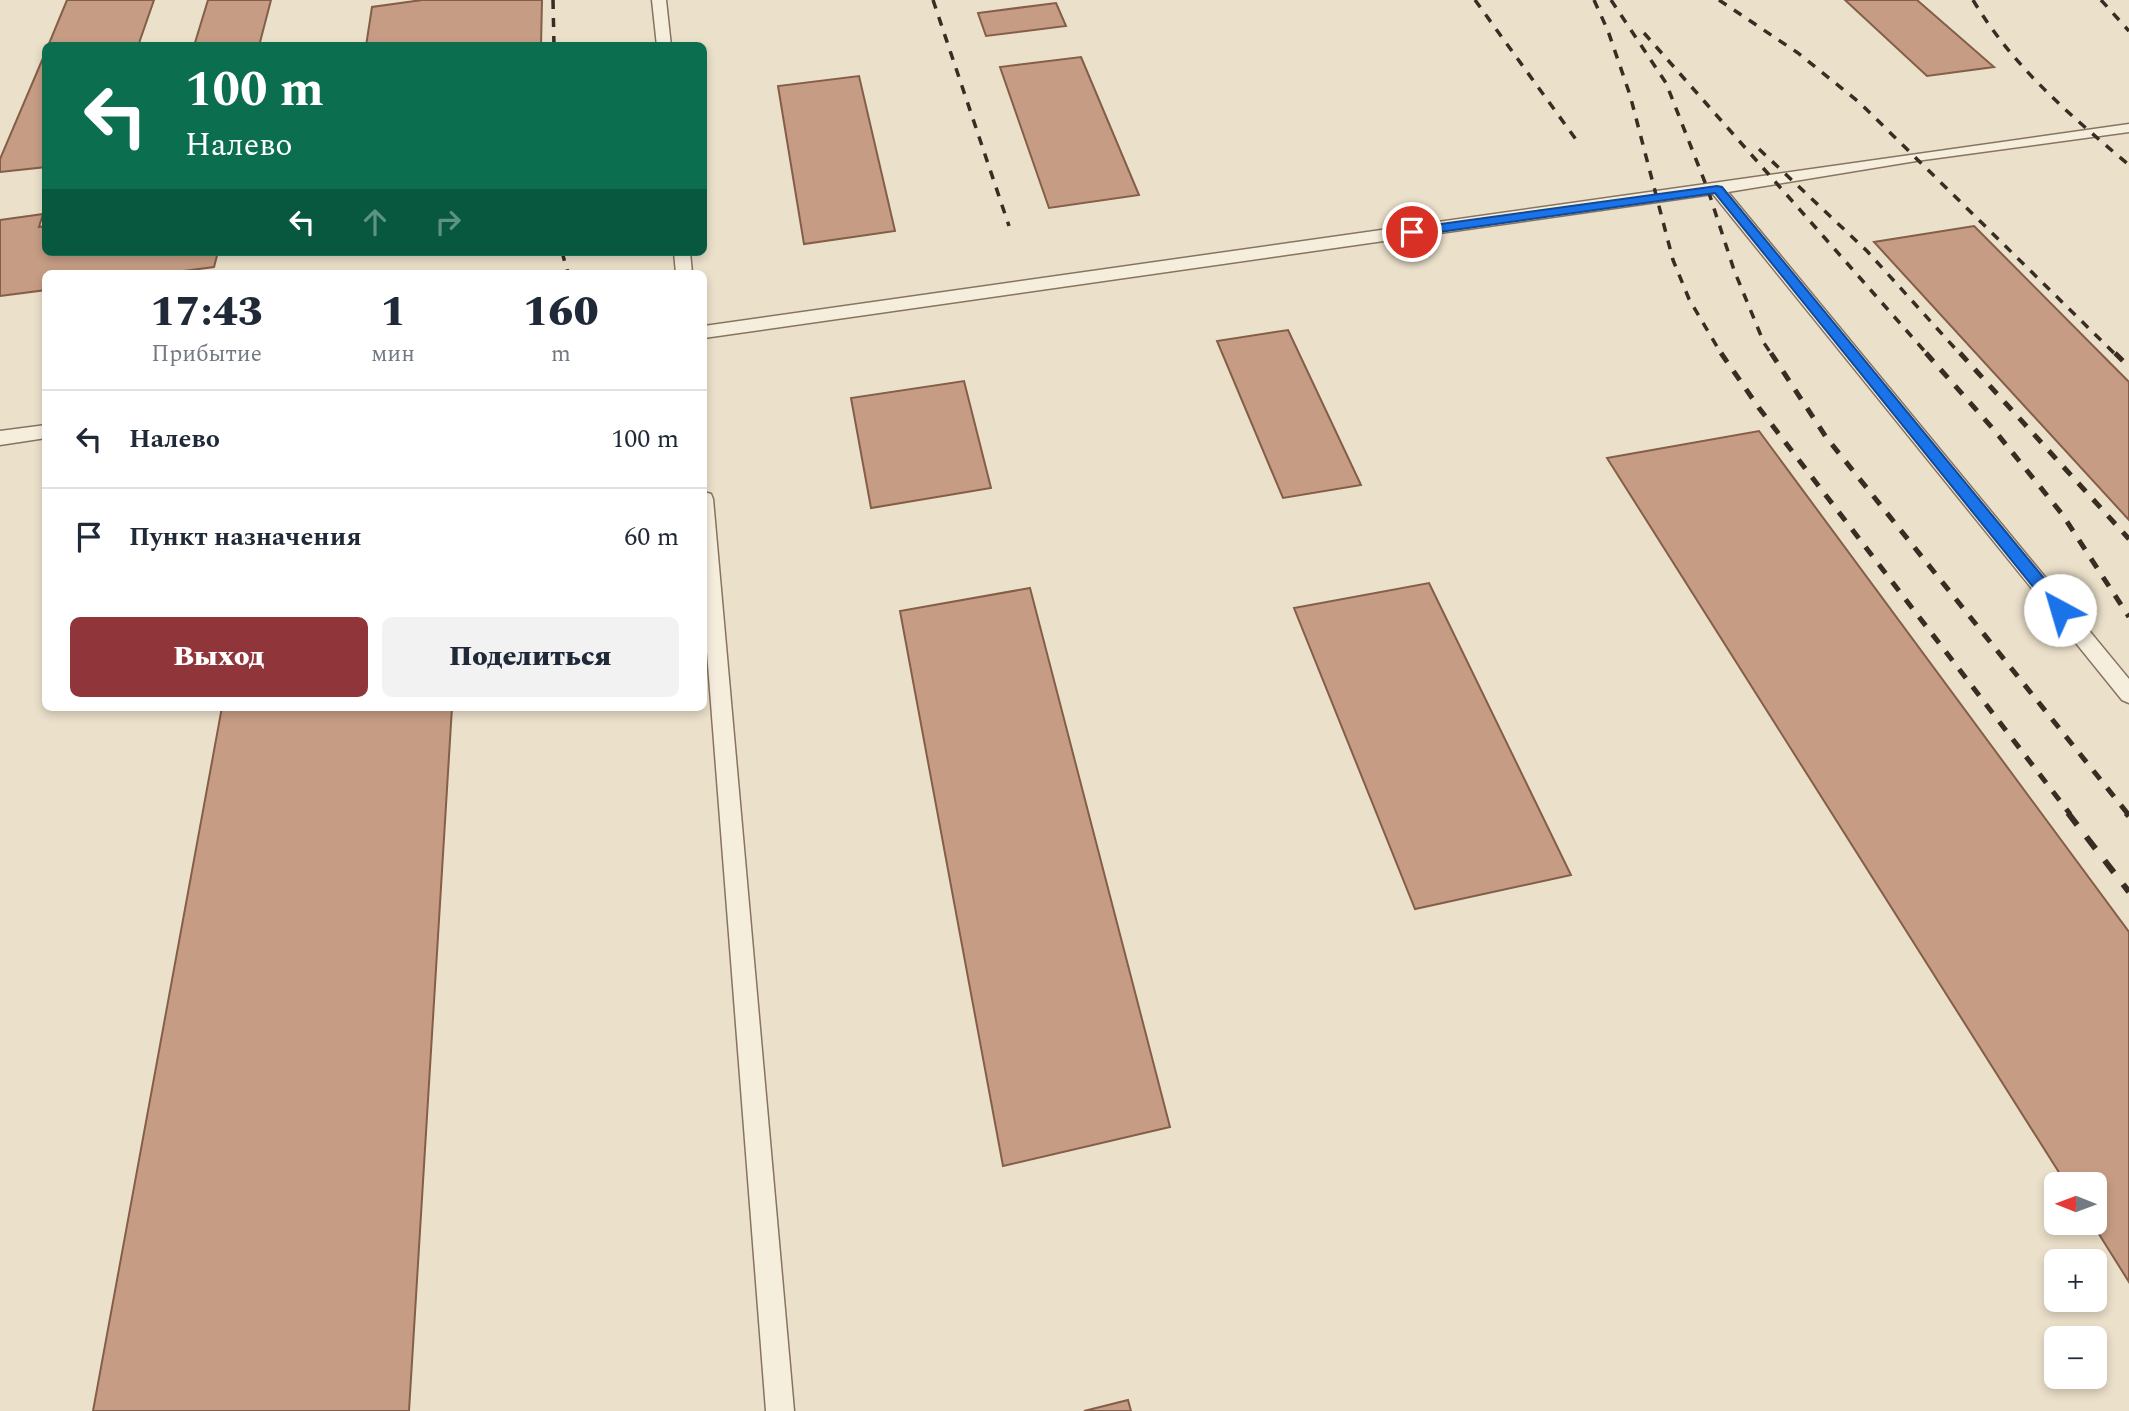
<!DOCTYPE html>
<html lang="ru">
<head>
<meta charset="utf-8">
<style>
  body { margin:0; font-family:Spectral,serif; background:#f2f2f3; color:#1f2937; height:100vh; display:flex; flex-direction:column; font-size:26px; white-space:nowrap }
  * { box-sizing:border-box; margin:0 }
  p { font-size:23px; color:#747a83 }
  .icon { flex:none; width:38px; height:38px; fill:none; stroke:currentColor; stroke-width:2; stroke-linecap:round; stroke-linejoin:round }
  .map { position:relative; flex:1; overflow:hidden }
  .side { position:absolute; left:42px; top:270px; width:665px; height:441px; display:flex; flex-direction:column; background:#fff; border-radius:10px; box-shadow:0 4px 10px #0003 }
  .side>* { flex:none }
  .guide { position:absolute; left:42px; top:42px; width:665px; height:214px; border-radius:10px; box-shadow:0 4px 10px #0003; background:#0b6e4f; color:#fff; overflow:hidden }
  .needle { width:46px; rotate:271deg }
  .tools { position:absolute; left:2044px; top:1172px; display:grid; gap:14px }
  .tools a { display:grid; place-items:center; width:63px; height:63px; border-radius:10px; background:#fff; box-shadow:0 4px 10px #0003; font-size:35px }
  .pin { position:absolute; display:grid; place-items:center; width:60px; height:60px; color:#fff; margin:-30px; border:4px solid #fff; border-radius:50%; box-shadow:0 2px 7px #0007 }
  .me { position:absolute; width:77px; margin:-38px; rotate:321deg; stroke-linejoin:round; filter:drop-shadow(0 0 5px #0008) }
  .turn { display:flex; align-items:center; gap:24px; height:147px; padding:0 28px; font-size:32px }
  .turn .icon { width:91px; height:91px; stroke-width:2.5 }
  .turn b { display:block; font-size:49px; line-height:60px }
  .lanes { display:flex; align-items:center; height:66px; padding:0 28px; background:#0003; justify-content:center; gap:35px; direction:ltr }
  .lanes .off { opacity:.35 }
  .eta { display:flex; justify-content:space-evenly; align-items:center; height:119px; text-align:center }
  .eta b { font-size:42px; font-weight:800; line-height:49px }
  .action { display:flex; gap:14px; margin-top:auto; padding:14px 28px }
  .action a { flex:1; height:80px; border-radius:10px; background:#903539; color:#fff; font-size:28px; font-weight:800; line-height:80px; text-align:center }
  .action a+a { background:#f2f2f3; color:#1f2937 }
  ul { padding:0; list-style:none }
  li { display:flex; align-items:center; gap:21px; height:98px; padding:0 28px; border-top:2px solid #e0e1e3 }
  li div { flex:1 }
  li b { display:block; font-size:26px }
  li em { font-style:normal }
  .map>svg:first-child { display:block }
  .building { fill:#c69d84; stroke:#845e48; stroke-width:2 }
  .lines { fill:none; stroke-linecap:round; stroke-linejoin:round }
  .lane-casing { stroke:#877360; stroke-width:3 }
  .lane { fill:#f6eedd; fill-rule:evenodd }
  .rail-far2 { stroke:#392c22; stroke-width:3.5; stroke-dasharray:9 9; stroke-linecap:butt }
  .rail-far1 { stroke:#392c22; stroke-width:5; stroke-dasharray:11 11; stroke-linecap:butt }
  .rail { stroke:#392c22; stroke-width:6; stroke-dasharray:15 15; stroke-linecap:butt }
  .route { fill:#1a73e8; stroke:#114b97; stroke-width:2 }
</style>
</head>
<body>
<div class="map">
<svg width="2129" height="1411" viewBox="0 0 2129 1411">
  <rect width="100%" height="100%" fill="#ebe0ca"/>
  <path class="building" d="M67,0H154L138,46H48Z
    M208,0H271L259,46H194Z
    M422,0H542L541,46H366L372,7Z
    M1845,0H1917L1994,67L1927,76Z
    M1056,3L1066,26L986,36L978,13Z
    M46,51V167L0,172V159Z
    M1081,57L1139,195L1049,208L1000,67Z
    M859,76L895,231L804,244L778,86Z
    M43,214L39,227L46,226V252H218L214,267L168,273H46V290L0,296V220Z
    M1974,226L2129,382V520L1874,242Z
    M1288,330L1361,485L1283,498L1217,341Z
    M964,381L991,488L871,508L851,398Z
    M1759,431L2129,932V1282L2092,1223H2095V1185H2067L1607,458Z
    M1429,583L1571,875L1415,909L1294,608Z
    M1030,588L1170,1127L1003,1166L900,611Z
    M222,707H452L409,1411H93Z
    M1128,1400L1131,1411H1084Z"/>
  <g class="lines">
    <g class="lane-casing">
      <path id="lane" d="M652,0H666L671,46H657Z
        M2129,124V132L1916,161L1728,192L2129,679V703L2122,700L1713,194L704,338V326Z
        M674,252H690L692,273H676Z
        M46,425V438L0,445V431Z
        M704,492L711,494L713,499L794,1411H766L704,613Z"/>
    </g>
    <use href="#lane" class="lane"/>
    <path class="rail-far2" d="M553,0L554,46
      M933,0L1009,226
      M1475,0L1580,145
      M1594,0L1608,31L1630,95L1673,260L1689,299L1722,355
      M1611,0L1666,83L1708,190L1734,270L1764,343L1772,355
      M1719,0L1798,53L1860,103L2116,355
      M1973,0C2013,67 2070,115 2129,165
      M2101,0L2129,31
      M1644,33L1928,355
      M1759,149L1867,251L1961,355
      M562,252L568,273"/>
    <path class="rail-far1" d="M1721,353L1759,408L2070,814
      M1771,353L1826,437L2128,814
      M1926,353L1995,431L2062,514L2129,617
      M1960,353L2129,539
      M2115,353L2129,367"/>
    <path class="rail" d="M2068,813L2129,892
      M2126,813L2129,816"/>
  </g>
  <path class="route" d="M1717,186L1722,187L2066,605L2068,610L2066,614H2055L1715,193L1412,236L1406,232L1412,228Z"/>
</svg>
<div class="tools">
<a><svg class="needle" viewBox="-14 -14 28 28"><path d="M0-13l5 13h-10z" fill="#e53935"/><path d="M0 13l5-13h-10z" fill="#747a83"/></svg></a>
<a>+</a>
<a>−</a>
</div>
<div class="pin" style="left:1412px;top:232px;background:#d93025"><svg class="icon" aria-label="arrive" viewBox="0 0 24 24"><path d="M6 21V4h12l-3 4 3 4H6"/></svg></div>
<svg class="me" style="left:2060px;top:610px" viewBox="-20 -20 40 40"><circle r="19" fill="#fff"/><path d="M0-13L10 11 0 6-10 11z" fill="#1a73e8"/></svg>
<div class="guide">
<div class="turn"><svg class="icon" aria-label="left" viewBox="0 0 24 24"><path d="M17 20v-9H6M10 6l-5 5 5 5"/></svg><div><b>100 m</b>Налево</div></div>
<div class="lanes"><svg class="icon" aria-label="left" viewBox="0 0 24 24"><path d="M17 20v-9H6M10 6l-5 5 5 5"/></svg><svg class="icon off" aria-label="ahead" viewBox="0 0 24 24"><path d="M12 20V5M6 11l6-6 6 6"/></svg><svg class="icon off" aria-label="right" viewBox="0 0 24 24"><path d="M7 20v-9h11M14 6l5 5-5 5"/></svg></div>
</div>
<section class="side">
<div class="eta">
<div><b>17:43</b><p>Прибытие</p></div>
<div><b>1</b><p>мин</p></div>
<div><b>160</b><p>m</p></div>
</div>
<ul>
<li><svg class="icon" aria-label="left" viewBox="0 0 24 24"><path d="M17 20v-9H6M10 6l-5 5 5 5"/></svg><div><b>Налево</b></div><em>100 m</em></li>
<li><svg class="icon" aria-label="arrive" viewBox="0 0 24 24"><path d="M6 21V4h12l-3 4 3 4H6"/></svg><div><b>Пункт назначения</b></div><em>60 m</em></li>
</ul>
<div class="action"><a>Выход</a><a>Поделиться</a></div>
</section>
</div>
</body>
</html>
